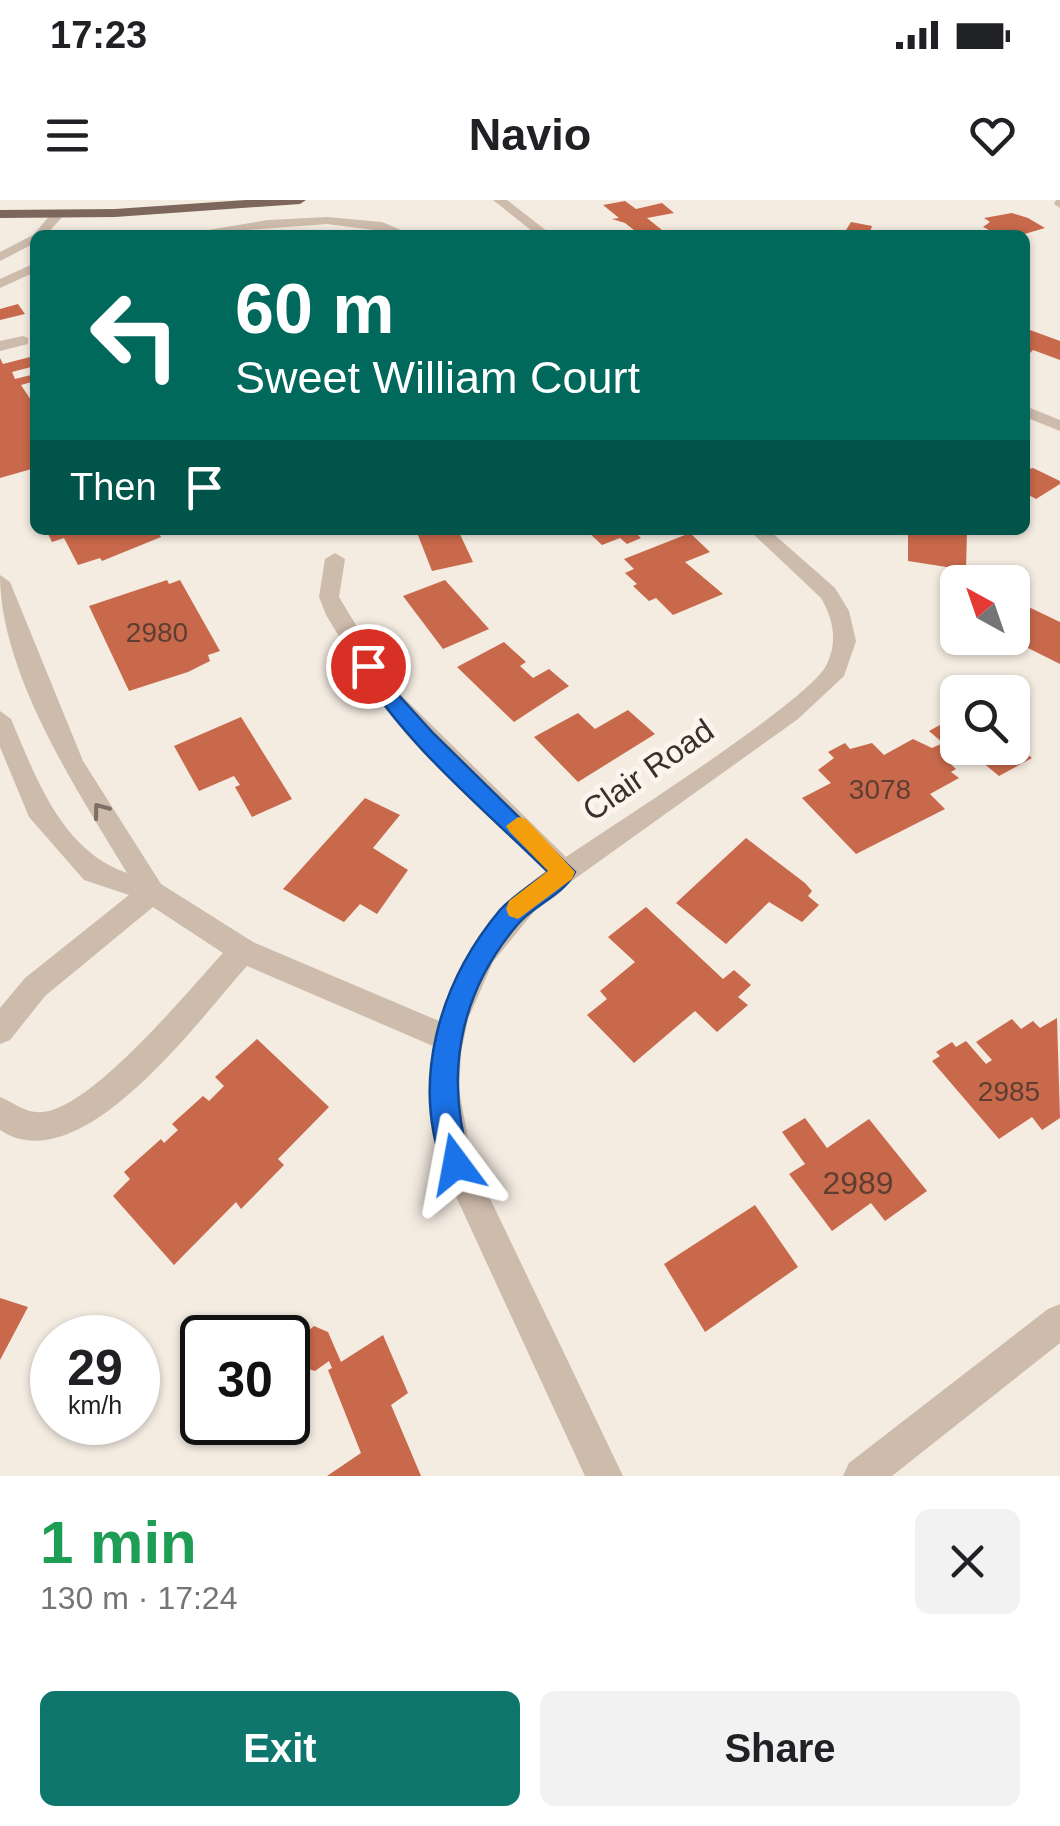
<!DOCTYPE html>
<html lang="en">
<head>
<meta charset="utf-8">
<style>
  body { margin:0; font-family:Helvetica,sans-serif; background:#f2f2f2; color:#202124; height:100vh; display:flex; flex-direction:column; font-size:38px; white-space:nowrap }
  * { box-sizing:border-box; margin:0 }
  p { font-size:32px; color:#757577 }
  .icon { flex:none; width:55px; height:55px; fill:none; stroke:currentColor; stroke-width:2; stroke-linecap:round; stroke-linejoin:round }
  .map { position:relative; height:1276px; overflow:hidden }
  .panel { display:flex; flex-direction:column; background:#fff; flex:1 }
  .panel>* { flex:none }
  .guide { position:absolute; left:30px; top:30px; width:1000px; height:305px; border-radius:15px; box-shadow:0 2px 8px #0004; background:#00695c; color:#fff; overflow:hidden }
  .needle { width:65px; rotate:320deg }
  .fabs { position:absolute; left:940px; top:365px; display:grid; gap:20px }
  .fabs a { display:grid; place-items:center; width:90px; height:90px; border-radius:15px; background:#fff; box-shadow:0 2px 8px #0004; font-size:50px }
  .speed { position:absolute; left:30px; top:1115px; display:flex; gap:20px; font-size:50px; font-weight:700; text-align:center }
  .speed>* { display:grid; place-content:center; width:130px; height:130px; border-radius:50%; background:#fff; box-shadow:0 2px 8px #0004; line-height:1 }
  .speed small { font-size:25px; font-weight:400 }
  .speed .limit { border:5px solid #111; border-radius:15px; background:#fff; color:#111 }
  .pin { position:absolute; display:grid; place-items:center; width:85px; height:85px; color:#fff; margin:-42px; border:5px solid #fff; border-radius:50%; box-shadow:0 2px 10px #0007 }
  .me { position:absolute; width:110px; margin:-55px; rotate:347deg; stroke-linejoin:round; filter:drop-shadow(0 0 8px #0008) }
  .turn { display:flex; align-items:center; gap:35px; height:210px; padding:0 40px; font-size:45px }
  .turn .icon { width:130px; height:130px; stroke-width:2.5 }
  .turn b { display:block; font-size:70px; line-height:85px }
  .then { display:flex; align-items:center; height:95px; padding:0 40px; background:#0003; gap:20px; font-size:38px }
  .round { display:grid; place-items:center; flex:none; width:105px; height:105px; border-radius:15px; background:#f2f2f2 }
  .summary { display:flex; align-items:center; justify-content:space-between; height:170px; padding:0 40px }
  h1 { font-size:60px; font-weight:600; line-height:75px; color:#1e9e55 }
  .cta { display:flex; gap:20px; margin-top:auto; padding:20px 40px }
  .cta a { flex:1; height:115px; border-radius:15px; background:#0f766e; color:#fff; font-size:40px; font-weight:600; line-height:115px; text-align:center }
  .cta a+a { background:#f2f2f2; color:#202124 }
  .status { display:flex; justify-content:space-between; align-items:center; height:70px; padding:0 50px; background:#fff; direction:ltr }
  .status svg { height:28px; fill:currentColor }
  header { display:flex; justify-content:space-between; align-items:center; height:130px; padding:0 40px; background:#fff; font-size:45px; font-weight:600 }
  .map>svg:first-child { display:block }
  .building { fill:#c8694b }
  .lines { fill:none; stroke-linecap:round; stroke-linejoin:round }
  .minor { fill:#cdbbac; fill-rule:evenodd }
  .major { fill:#7d675c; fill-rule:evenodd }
  .oneway { stroke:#7d6f65 }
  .route { fill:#1a73e8; stroke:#114b97; stroke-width:2.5 }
  .slow { fill:#f59e0b }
  .labels { text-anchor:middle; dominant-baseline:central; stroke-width:10; stroke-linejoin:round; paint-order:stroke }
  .number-label { font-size:28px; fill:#5e3e33 }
  .street-label { font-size:32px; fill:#3b302b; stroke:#fbf5ee }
  .near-number-label { font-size:32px; fill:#5e3e33 }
</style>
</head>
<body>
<div class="status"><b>17:23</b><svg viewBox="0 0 49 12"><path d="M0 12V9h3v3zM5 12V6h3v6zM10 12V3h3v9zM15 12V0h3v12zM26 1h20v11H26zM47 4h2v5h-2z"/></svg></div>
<header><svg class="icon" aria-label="menu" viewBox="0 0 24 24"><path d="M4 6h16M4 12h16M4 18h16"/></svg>Navio<svg class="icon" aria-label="heart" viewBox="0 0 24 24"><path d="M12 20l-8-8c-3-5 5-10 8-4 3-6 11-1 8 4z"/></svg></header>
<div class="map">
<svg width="1060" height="1276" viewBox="0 0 1060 1276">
  <rect width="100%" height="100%" fill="#f4ebe1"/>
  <path class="building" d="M625,1L636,9L662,3L674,13L647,18L662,30L639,34L625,23L612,19L619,18L603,5Z
    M1012,13L1028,18L1045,28L1021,35H999L983,27L990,22L984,18Z
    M851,22L872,26L869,35H843Z
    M18,104L25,114L0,120V109Z
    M1030,130L1060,141V160L1033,150L1025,158V134Z
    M35,146V166L12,172L15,179L35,174V181L21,185L35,206V268L0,278V158L3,164L34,156L30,148Z
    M1033,268L1060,281V284L1036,299L1025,293V270Z
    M46,330H157L161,337L102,361L100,358L78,365L64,338L52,342Z
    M416,330H458L473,362L432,371Z
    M586,330H643L636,333L641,338L627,344L620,338L602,345Z
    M908,330H967L966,370L908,361Z
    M690,333L710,352L685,362L723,394L673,415L656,398L649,401L633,386L637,384L625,373L634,369L624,359Z
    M167,380L169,384L180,380L220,451L208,455L210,461L188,472L129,491L89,406Z
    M445,380L489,429L443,449L403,396Z
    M1016,401L1060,422V464L1012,440V405Z
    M504,442L526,462L520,466L533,478L549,469L569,486L514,522L457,467Z
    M628,510L655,534L578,582L534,537L578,513L595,529Z
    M958,515V548H1012V542L1032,558L999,576L976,557L965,562L953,553L944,558L956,569L951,572L959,578L930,594L945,609L856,654L802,598L831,583L818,570L834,558L828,552L845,543L850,549L872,543L884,555L913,539L932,548L943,543L929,531Z
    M241,517L292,599L252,617L235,587L240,585L234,576L199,591L174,546Z
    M365,598L400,615L373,648L408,670L377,714L360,704L344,722L283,689Z
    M746,638L805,683L812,691L808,696L819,705L802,722L769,702L726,744L676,703Z
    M646,707L723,779L734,770L751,785L738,797L748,805L717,832L695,811L634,863L587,815L607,799L600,791L635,762L608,737Z
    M1057,818L1060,918L1042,930L1032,917L999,939L932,861L940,856L936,852L952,842L956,847L966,841L986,864L992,860L976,842L1012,819L1021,829L1033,821L1040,828Z
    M257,839L329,907L278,959L284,965L241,1009L236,1002L174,1065L113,996L130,979L124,972L161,939L164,943L178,930L172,924L203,896L209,901L224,886L215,877Z
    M805,918L827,948L869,919L927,991L885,1021L871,1003L832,1031L789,974L805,964L782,932Z
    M755,1005L798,1067L705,1132L664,1064Z
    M0,1098L28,1107L0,1160Z
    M314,1126L328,1132L341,1162L383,1135L408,1193L391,1205L421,1276H327L361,1253L328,1170L332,1168L329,1161L315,1171L302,1167L296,1153L298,1139Z"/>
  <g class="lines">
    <path class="minor" d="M493,0H507L552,35H537Z
      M1056,0H1060V8L1054,4Z
      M53,12L64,15L46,35H35V43L0,61V52L33,35Z
      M327,17L382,22L413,35L327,24L179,35L268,20Z
      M35,63V72L0,88V79Z
      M23,136L28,138V144L0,151V141Z
      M1025,206L1060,220V231L1025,217Z
      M749,330H769L835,388L849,411L856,441L844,476L798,519L541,703L493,762L468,819L461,853L459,889L472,961L623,1276H585L441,964L429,889L433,846L247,766C199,819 81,984 0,930V897C15,903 26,914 43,912C93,907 188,791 223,753L153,707L45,796L10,840L0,844V808L25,778L129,695L84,680L29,617L0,547V511L11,519C36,578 62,651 127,673C77,590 0,474 0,375L10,382L83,561L161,684L253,742L439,821C459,760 493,708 546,671L378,500L326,415L319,397L325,359L335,353L345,359L339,397L394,488L566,657C611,626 811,500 827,464C838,441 833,418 821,398Z
      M1060,1104V1143L892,1276H843L849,1263L1048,1109Z"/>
    <path class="major" d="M246,0H306L300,4L115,17L0,18V10L115,9Z"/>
  </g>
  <defs><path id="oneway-chevron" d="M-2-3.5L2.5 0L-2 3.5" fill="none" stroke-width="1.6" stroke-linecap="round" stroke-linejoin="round" transform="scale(2.5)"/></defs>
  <use class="oneway" href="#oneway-chevron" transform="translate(100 610) rotate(-127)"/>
  <path class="route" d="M368,459L375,461L393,489L434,534L575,672C564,695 534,705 518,724C458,794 444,878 471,964L467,974L456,979L446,974C409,884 439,783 500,710C513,696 532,684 548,672C482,607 405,545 358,466Z"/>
  <path class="slow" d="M518,617L526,619L575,672L572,679L518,719L509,716L506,709L509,701L548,671L510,632L506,626Z"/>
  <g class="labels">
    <g class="number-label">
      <text x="157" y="432">2980</text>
      <text x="880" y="589">3078</text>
      <text x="1009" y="891">2985</text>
    </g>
    <g class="street-label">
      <text transform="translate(648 570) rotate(-35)">Clair Road</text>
    </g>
    <g class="near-number-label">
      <text x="858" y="983">2989</text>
    </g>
  </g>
</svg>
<div class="fabs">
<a><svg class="needle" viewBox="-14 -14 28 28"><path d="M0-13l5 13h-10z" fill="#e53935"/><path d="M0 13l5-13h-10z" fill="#757577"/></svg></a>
<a><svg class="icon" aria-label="search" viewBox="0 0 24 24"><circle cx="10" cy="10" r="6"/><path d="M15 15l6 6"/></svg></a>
</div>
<div class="speed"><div>29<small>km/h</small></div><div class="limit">30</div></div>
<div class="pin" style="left:368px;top:466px;background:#d93025"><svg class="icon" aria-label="arrive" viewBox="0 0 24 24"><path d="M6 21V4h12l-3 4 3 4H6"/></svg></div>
<svg class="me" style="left:456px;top:964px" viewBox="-20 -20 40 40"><path d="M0-17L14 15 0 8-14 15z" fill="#1a73e8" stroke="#fff" stroke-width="4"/></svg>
<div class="guide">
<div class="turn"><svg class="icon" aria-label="left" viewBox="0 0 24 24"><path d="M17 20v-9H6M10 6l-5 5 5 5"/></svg><div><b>60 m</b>Sweet William Court</div></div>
<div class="then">Then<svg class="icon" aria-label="arrive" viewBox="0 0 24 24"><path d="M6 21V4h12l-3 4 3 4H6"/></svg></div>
</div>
</div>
<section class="panel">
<div class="summary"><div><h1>1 min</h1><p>130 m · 17:24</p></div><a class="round"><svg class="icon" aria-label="close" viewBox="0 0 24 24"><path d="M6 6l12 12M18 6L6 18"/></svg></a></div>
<div class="cta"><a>Exit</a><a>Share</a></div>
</section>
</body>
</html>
